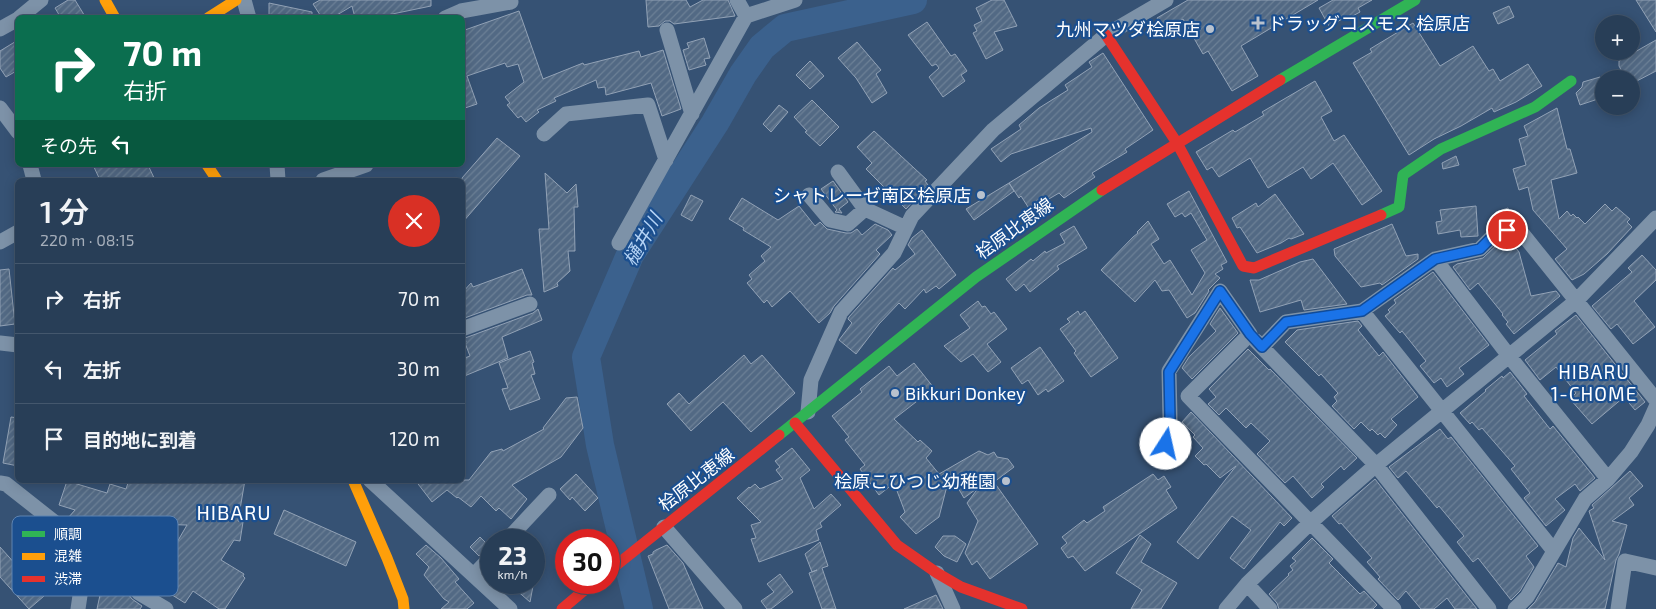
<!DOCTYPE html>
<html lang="ja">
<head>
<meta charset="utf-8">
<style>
  body { margin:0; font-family:"Exo 2","Noto Sans JP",sans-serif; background:#344961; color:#f1f3f6; height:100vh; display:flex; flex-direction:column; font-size:19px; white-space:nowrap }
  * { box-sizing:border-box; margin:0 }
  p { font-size:16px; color:#a5aeba }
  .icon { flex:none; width:28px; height:28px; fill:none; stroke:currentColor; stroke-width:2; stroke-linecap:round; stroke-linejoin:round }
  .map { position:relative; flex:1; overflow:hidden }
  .side { position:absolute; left:15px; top:178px; width:450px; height:305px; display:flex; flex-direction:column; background:#283e57; border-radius:8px; box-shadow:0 2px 12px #0003,0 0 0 1px #44576d }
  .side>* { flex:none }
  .top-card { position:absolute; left:15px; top:15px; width:450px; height:152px; border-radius:8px; box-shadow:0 2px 12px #0003,0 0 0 1px #44576d; background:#0b6e4f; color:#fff; overflow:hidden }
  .tools { position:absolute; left:1595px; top:15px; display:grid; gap:10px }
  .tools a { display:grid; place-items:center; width:45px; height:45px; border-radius:50%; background:#283e57; box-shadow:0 2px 12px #0003,0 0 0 1px #44576d; font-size:25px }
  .speed { position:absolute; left:480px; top:529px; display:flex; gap:10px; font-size:25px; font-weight:700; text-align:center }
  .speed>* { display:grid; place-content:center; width:65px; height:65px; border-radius:50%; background:#283e57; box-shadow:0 2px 12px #0003,0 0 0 1px #44576d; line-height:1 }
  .speed small { font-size:12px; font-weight:400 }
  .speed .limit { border:8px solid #d22; background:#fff; color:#111 }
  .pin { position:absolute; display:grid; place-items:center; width:42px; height:42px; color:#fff; margin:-21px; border:2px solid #fff; border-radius:50%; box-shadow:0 1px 5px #0007 }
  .me { position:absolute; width:55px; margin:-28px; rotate:10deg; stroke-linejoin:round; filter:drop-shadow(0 0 4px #0008) }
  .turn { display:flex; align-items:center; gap:18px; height:105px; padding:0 25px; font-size:22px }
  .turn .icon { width:65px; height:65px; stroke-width:2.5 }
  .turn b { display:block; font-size:35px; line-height:42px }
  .then { display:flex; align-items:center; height:48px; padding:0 25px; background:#0003; gap:10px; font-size:19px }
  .round { display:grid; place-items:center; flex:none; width:52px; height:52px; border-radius:26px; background:#344961 }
  .head { display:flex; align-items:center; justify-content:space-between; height:85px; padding:0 25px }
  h1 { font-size:30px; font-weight:600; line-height:38px }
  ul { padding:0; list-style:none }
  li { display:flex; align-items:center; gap:15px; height:70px; padding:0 25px; border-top:1px solid #44576d }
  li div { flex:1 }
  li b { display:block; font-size:19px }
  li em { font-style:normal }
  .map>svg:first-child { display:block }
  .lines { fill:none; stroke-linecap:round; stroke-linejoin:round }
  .river { stroke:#3b618d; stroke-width:28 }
  .building { fill:url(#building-hatch); stroke:#92a2b6 }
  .street { stroke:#7d92a8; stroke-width:15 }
  .fast { stroke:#30b455; stroke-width:11 }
  .slow { stroke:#ff9f0a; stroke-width:11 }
  .jam { stroke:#e5322d; stroke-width:11 }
  .route-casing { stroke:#114b97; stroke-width:12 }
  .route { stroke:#1a73e8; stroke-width:9 }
  .poi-dot { fill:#b9c2ce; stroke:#1b4f8f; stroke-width:2 }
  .labels { text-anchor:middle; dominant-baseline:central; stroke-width:4.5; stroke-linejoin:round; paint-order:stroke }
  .poi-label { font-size:18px; fill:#fff; stroke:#1b4f8f; text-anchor:end }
  .street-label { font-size:18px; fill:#fff; stroke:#1b4f8f }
  .water-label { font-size:19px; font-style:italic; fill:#b5d3f5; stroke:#1b4f8f }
  .neighbourhood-label { font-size:19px; letter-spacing:1px; fill:#fff; stroke:#1b4f8f }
  .quarter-label { font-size:20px; letter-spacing:1px; fill:#fff; stroke:#1b4f8f }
  .key { fill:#1b4f8f; stroke:#5f84b1; stroke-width:1 }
  .key-label { font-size:14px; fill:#fff }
</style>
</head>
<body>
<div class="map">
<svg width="1656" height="609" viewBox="0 0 1656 609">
  <defs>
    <pattern id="building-hatch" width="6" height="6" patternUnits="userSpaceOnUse" patternTransform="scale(1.25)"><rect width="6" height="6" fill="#526984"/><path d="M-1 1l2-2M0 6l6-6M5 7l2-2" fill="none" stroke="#6c8096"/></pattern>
  </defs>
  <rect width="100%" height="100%" fill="#365274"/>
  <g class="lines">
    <path class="river" d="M639,609L600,445L586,357L630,255L715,123L743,74L762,47L785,28L913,0"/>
  </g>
  <path class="building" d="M68,0H75L86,18H61L55,8Z
    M320,0H431V6L373,18H355L352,6L332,18H322L313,4Z
    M646,0H686L690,7L703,0H728L735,16L674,24L670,21H665L659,26L648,27Z
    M992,0H1004L1017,26L994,32L1003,50L986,59L973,33L977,31L974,25L982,21L976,8Z
    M1188,0H1318L1241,46L1258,76L1232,91L1208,51L1203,54L1183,19L1164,30L1157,18Z
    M1333,0H1372L1358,8L1360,12L1349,18L1348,16L1329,26L1319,8Z
    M1636,0H1656V32Z
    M269,3L312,12V18H269Z
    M1509,6L1514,17L1498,24L1493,13Z
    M519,11L543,79L583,63L584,65L639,51L641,57L663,50L681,109L662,116L651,83L606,95L605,87L598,88L596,80L554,98L556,101L537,110L539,112L526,122L521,116L518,118L507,105L510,103L505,97L524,82L518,64L507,67L505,63L467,76L477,104L462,109V31Z
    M927,22L951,56L955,54L967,71L961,75L965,81L943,97L929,77L939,68L936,64L932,66L908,35Z
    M1413,23L1440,66L1473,46L1489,71L1493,69L1500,81L1528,64L1542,86L1516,102L1494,112L1492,108L1461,126L1434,139L1409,155L1353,63L1372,52L1370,49Z
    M704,38L710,58L704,59L706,65L689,70L683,50L689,48L687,43Z
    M18,40V70L6,77L0,68V51Z
    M1656,40V71L1631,84V79H1626L1619,66V61Z
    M857,42L881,70L876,74L887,93L872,103L856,78L838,58Z
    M1103,53L1153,130L1125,149L1127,152L1092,173L1095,177L1064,198L1059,193L1030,210L1021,196L1019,198L1009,183L1092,132L1091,128L1011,154L1001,162L991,149L1021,129L1019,125L1039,108L1068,90L1065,85L1092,67L1089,62Z
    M810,61L824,76L810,89L796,75Z
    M1600,77L1604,88V97L1580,105L1576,93L1582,87L1583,82Z
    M1315,81L1332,111L1321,117L1334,141L1344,135L1382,191L1362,205L1333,163L1311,179L1303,167L1268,188L1250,158L1219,177L1212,167L1207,170L1196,152L1233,130L1235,132L1264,115L1262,112Z
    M812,100L839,127L820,146L805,132L807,131L794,117Z
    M779,105L788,112L771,132L763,124Z
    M1557,108L1567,149H1570L1577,173L1551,180L1559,219L1567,211L1571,216L1573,214L1577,218L1578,217L1585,224L1605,204L1612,211L1616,207L1630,219L1627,222L1632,227L1607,254L1584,274L1572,280L1555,259L1567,249L1533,210L1528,187L1519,190L1513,169L1526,165L1519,139L1528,136L1524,126Z
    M874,131L927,180L925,181L928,185L906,209L866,169L872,163L857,147Z
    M497,138L520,156L462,223V178Z
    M1456,156L1459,165L1443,169L1442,163Z
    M93,165H148L155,180H100Z
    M545,173L567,193L576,184L578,207H574L575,251H568L570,271L557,283L558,286L544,292L539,229H549Z
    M833,181L848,202L839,209L842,213L835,212L837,210L821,189Z
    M1009,183L1014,191L974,220L966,209Z
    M1189,191L1227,262L1221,265L1223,269L1215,274L1220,278L1208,290L1209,291L1195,313L1187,318L1169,290L1162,291L1155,280L1135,302L1101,270L1133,237L1138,233L1137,232L1148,221L1159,239L1151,244L1164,264L1170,260L1192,295L1205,273L1191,250L1207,240L1191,213L1185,217L1182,213L1175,217L1167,204Z
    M1275,194L1304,234L1291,239L1289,238L1281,243L1257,253L1240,227L1237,228L1232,218L1256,203L1258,207Z
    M691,195L703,201L692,221L681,215Z
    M742,198L778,220L799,206L815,226L820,222L827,229L846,233H851L857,229L862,235L875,224L888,230L892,235L876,250L880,254L834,306L830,313L819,323L790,291L772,307L767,300L764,303L747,283L752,279L749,275L765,261L761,256L771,247L743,230L744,228L729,219Z
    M1476,206L1478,236L1461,237L1460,230L1438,234L1436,222L1442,221L1440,210Z
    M1508,208L1511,219L1499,222L1496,212Z
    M1392,224L1406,256L1418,254V259L1382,285L1380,283L1361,287L1335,256L1334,249Z
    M1074,226L1087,248L1057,266L1059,269L1030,292L1024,284L1016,291L1006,279L1031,259L1033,261L1045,251L1046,253L1065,243L1060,234Z
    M922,230L956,275L939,289L936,286L926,293L924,289L905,309L899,303L879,324L856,354L839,340L852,323L848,319L849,317L893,268L895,270L915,254L908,245L912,238Z
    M1509,239L1519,252L1531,296L1556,291L1560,296L1514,334L1506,324L1508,322L1502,315L1503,314L1478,283L1470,290L1453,267L1457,264L1483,258L1502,240Z
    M1642,255L1656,270V280L1634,301L1655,327L1633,344L1617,324L1611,329L1592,306L1632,272L1628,268Z
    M1313,259L1347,304L1304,310L1301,300L1260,312L1250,280H1259L1300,262Z
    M9,269L15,324L0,326V270Z
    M522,269L532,295H527L462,319V293L471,283L473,287Z
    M1433,272L1489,345L1459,368L1464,374L1447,387L1441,378L1434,383L1420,366L1426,361L1402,331L1400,333L1385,316L1390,312L1388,310L1396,303L1394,300Z
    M978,301L982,307L985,306L991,314L994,312L1007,329L987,344L1001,362L988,372L973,354L961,362L944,346L970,328L960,315Z
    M1220,308L1238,333L1192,379L1182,368L1189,357L1216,331L1210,324Z
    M538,309L542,320L502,337L508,358L462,377V359L470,356L465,343L466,342L465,338L533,313Z
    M1078,311L1080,315L1085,311L1118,358L1091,377L1074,353L1076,351L1060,329L1070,322L1067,319Z
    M1576,315L1645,402L1635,410L1624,397L1592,424L1570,399L1576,393L1556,367L1540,380L1525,360L1557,334L1555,331Z
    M1358,321L1362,326L1358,330L1379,356L1383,352L1418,397L1391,419L1397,425L1385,438L1380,433L1378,435L1372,429L1370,431L1361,422L1354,429L1332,406L1337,401L1334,397L1338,393L1321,374L1319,376L1285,342L1297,330Z
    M1040,347L1064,381L1048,392L1046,389L1038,395L1028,380L1022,384L1011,368Z
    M1248,349L1269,370L1270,369L1357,458L1344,470L1341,466L1321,484L1324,487L1312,498L1293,476L1285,483L1257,454L1270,441L1251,423L1246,428L1226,408L1219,415L1208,404L1216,397L1209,389Z
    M530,351L534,362L532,363L535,374L531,375L540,399L510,410L502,389L508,388L499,363Z
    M744,355L751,364L762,355L795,393L751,432L723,402L691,431L667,404L679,393L689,404Z
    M914,363L934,388L894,419L918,442L920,440L932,451L926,458L939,474L979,451L988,455L994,452L997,457L1008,459L1014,467L994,482L1038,544L990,579L977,561L972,565L965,553L978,521L967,503L979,487L964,498L950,474L939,517L916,534L900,517L905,512L894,483L879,495L860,469L865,465L845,440L849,437L832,416L862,392L860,389L889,366L897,376Z
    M1510,372L1527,394L1524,396L1550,429L1553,426L1595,478L1580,491L1575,484L1555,499L1565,510L1546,526L1524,498L1530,493L1511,469L1515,466L1482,428L1479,430L1472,422L1470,424L1460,413L1486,391L1485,390L1502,376L1503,378Z
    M577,397L583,428L561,457L512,485L527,499L511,519L499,508L496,511L481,496L471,507L458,497L457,498L447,490L432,502L415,480H469L491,452L502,449L503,451L544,429L543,428L566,398Z
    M1191,412L1292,518L1284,526L1280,522L1244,569L1230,558L1251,530L1232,516L1198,559L1177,542L1236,466L1220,478L1206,464L1204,465L1195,456L1203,448L1193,437L1195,435L1182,422Z
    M11,417L18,418V466L3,463Z
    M1440,429L1448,439L1451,437L1538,546L1526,556L1534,567L1520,591L1511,600L1478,558L1473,562L1457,542L1464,536L1439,506L1437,508L1406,471L1398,478L1389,467Z
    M792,448L810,470L800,478L814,509L831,494L841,505L820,523L822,527L816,530L819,540L759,562L751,539L756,538L751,525L761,522L737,498L749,487L750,488L755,484L760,489L783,479L776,470L780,467L775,461Z
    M1630,471L1643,486L1629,498L1634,505L1612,521L1627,525L1619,554L1616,560L1605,609H1528L1535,602L1558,563L1566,567L1573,538L1579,528L1605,560L1589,511L1594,508L1592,505Z
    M576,474L598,498L585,511L572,497L570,500L560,489Z
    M1153,474L1158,480L1164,476L1171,487L1166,490L1177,508L1085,571L1073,556L1068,558L1061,548L1067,543L1062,537L1084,520L1087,523L1105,511L1103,507Z
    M1375,479L1477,609H1455L1447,598L1434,609H1421L1406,591L1398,600L1378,579L1380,577L1367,562L1372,558L1341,523L1339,524L1332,516Z
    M129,480H245L238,521L243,522L240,541L234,540L221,560L244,574L243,576L245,578L225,609H219L193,591L185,603L153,583L150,589L145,586L129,565L137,554L155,550L164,556L172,546L176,544L187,525L144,524L145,533L133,535L114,531L113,535L93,530L89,534L83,529L81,531L67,519L75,510L59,505L67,481L107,493L110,484L126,489Z
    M284,510L356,542L346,566L274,534Z
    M1140,535L1151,544L1141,562L1177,583L1161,609H1131L1142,590L1116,573Z
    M943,536H955L966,544L957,562L944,556L935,547Z
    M480,537L491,548L485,550L479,556L470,547Z
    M1312,538L1333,559L1329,563L1360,594L1364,591L1377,605L1373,609H1279L1277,603L1269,594L1289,575L1288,574L1293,570L1290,566L1296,561L1292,558Z
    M820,542L828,566L822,568L836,609H822L809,573L817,570L812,572L805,554Z
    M426,545L441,558L459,579L455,582L474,603L467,609H441L449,602L444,599L424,575L429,567L416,554Z
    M667,545L683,563L703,609H669L648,556L653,554V552L656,550Z
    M0,547L44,596L29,609L0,577Z
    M780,574L793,592L771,609H767L761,601L774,592L767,584Z
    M107,576L118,581L132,599L142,606L140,609H97L103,581L106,582Z
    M507,582H529L533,586L530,602Z
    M936,595L943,609H904Z"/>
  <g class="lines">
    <path class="street" d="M244,0L249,18
      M737,0L746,16
      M19,18L41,0
      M445,18L461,11L511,2
      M0,29L18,19
      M667,30L692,114
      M0,108L18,132
      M544,134L566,114L648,105L666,160
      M30,165L34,180
      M277,165L278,180
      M838,172L865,209L906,228
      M323,180L366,165
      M809,195L830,220L848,224L865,209
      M0,242L18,232
      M619,243L746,16L795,0
      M1435,259L1480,249L1497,232L1517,227L1656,400
      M1362,311L1435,259L1509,356L1608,479
      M462,329L530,304
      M1256,341L1376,465L1489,609
      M0,343L18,345
      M1262,347L1286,322L1362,311L1554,551
      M808,412L811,380L841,312L894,253L912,216L993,130L1106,35L1166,0
      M1166,444L1170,419L1169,371L1220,291L1250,334L1188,396L1394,609
      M370,480L510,609
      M0,483L6,484L58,525L86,555L169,537
      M664,527L735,609
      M507,540L549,495
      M937,573L953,609
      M474,575L491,557
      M1247,584L1270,609
      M78,609L86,555L120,569L139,593L166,609
      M1226,609L1247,584L1311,522L1376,465L1576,301L1656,218
      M1515,609L1527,597L1585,499L1608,479L1631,452L1648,425L1656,407
      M1618,609L1625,561L1656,568"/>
    <path class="fast" d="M1280,80L1415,0
      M1381,215L1399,207L1403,175L1441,149L1535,107L1571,81
      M779,435L976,277L1102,190"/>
    <path class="slow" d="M105,0L115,18
      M208,18L236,0
      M207,165L217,180
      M353,480L387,558L403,599L404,609"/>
    <path class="jam" d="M1106,35L1177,143L1243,266L1254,268L1381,215
      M1102,190L1280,80
      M795,423L897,545L937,573L961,587L1022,609
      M609,571L779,435
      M562,609L594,582"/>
  </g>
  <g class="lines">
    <g class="route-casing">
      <path id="route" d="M1166,444L1170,419L1169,372L1220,291L1250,334L1262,347L1286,322L1362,311L1435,259L1480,249L1497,232L1507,230"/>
    </g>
    <use href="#route" class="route"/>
  </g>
  <g class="poi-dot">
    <path d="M1255.5 15.5h5v5h5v5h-5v5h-5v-5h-5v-5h5z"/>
    <circle cx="1210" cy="29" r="5"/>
    <circle cx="981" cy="195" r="5"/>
    <circle cx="895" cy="393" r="5"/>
    <circle cx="1006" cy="481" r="5"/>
  </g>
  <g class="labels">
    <g class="poi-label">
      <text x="1268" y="23" text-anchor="start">ドラッグコスモス 桧原店</text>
      <text x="1200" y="29">九州マツダ桧原店</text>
      <text x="971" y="195">シャトレーゼ南区桧原店</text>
      <text x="905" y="393" text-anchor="start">Bikkuri Donkey</text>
      <text x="996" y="481">桧原こひつじ幼稚園</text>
    </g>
    <g class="street-label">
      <text transform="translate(1014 228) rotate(-36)">桧原比恵線</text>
      <text transform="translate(696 479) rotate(-38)">桧原比恵線</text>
    </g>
    <g class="water-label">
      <text transform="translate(642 239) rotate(-60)">樋井川</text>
    </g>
    <g class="neighbourhood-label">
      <text x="1594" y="371">HIBARU<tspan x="1594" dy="22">1-CHOME</tspan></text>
    </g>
    <g class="quarter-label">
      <text x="234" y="512">HIBARU</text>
    </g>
  </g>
  <rect x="12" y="516" width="166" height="80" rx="8" class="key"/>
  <rect x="22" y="531" width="23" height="6" fill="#30b455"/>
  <rect x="22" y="553" width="23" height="7" fill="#ff9f0a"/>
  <rect x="22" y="576" width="23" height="6" fill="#e5322d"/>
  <g class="key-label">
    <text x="54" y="539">順調</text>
    <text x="54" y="561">混雑</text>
    <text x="54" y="584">渋滞</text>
  </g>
</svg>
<div class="tools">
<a>+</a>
<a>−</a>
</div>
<div class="speed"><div>23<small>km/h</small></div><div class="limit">30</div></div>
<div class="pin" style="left:1507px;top:230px;background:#d93025"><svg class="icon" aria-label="arrive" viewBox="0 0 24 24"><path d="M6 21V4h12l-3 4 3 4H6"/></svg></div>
<svg class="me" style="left:1166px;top:444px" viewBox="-20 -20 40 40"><circle r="19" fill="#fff"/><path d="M0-13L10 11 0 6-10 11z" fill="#1a73e8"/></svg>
<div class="top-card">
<div class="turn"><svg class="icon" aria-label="right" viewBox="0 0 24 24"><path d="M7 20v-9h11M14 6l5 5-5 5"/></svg><div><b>70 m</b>右折</div></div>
<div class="then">その先<svg class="icon" aria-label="left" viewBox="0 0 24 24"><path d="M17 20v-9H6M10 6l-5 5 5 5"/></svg></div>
</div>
<section class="side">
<div class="head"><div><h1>1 分</h1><p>220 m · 08:15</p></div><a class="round" style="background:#d93025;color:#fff"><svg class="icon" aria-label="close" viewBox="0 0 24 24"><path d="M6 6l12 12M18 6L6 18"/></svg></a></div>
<ul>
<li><svg class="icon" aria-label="right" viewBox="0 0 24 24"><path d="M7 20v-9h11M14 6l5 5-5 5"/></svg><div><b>右折</b></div><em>70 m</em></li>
<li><svg class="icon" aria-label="left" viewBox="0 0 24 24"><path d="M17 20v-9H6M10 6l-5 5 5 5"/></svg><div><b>左折</b></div><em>30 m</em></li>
<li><svg class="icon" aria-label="arrive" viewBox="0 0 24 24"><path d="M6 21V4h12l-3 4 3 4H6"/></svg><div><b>目的地に到着</b></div><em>120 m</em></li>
</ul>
</section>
</div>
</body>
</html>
